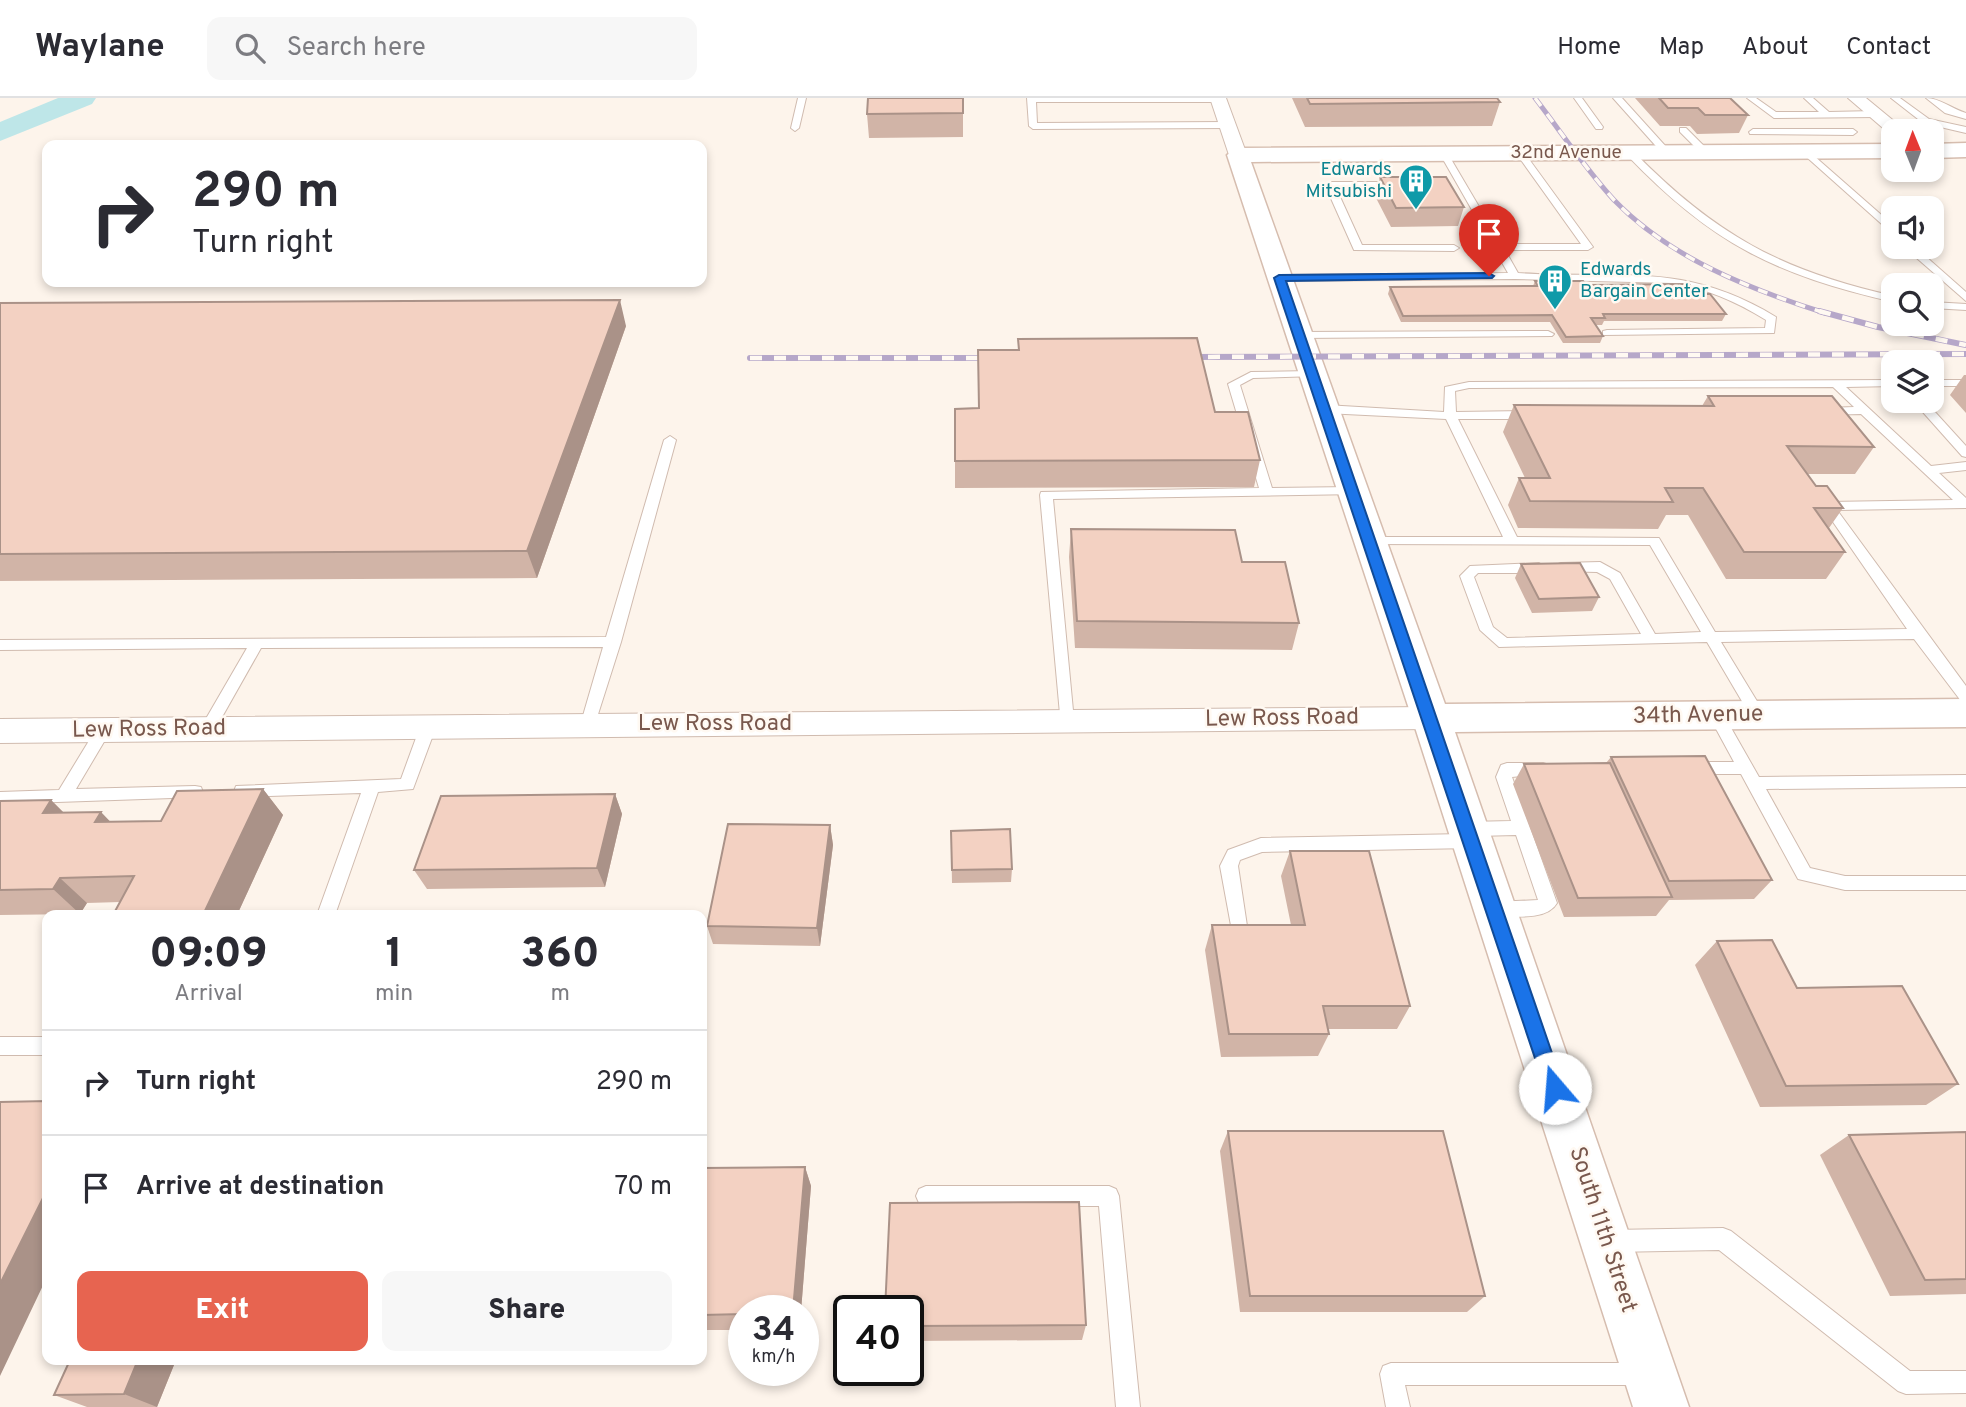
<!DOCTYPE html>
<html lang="en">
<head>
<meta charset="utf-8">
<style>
  body { margin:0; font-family:Overpass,sans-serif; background:#f7f7f7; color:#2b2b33; height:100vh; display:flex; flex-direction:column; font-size:26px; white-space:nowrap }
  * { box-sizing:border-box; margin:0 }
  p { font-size:23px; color:#7c7c81 }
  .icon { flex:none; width:38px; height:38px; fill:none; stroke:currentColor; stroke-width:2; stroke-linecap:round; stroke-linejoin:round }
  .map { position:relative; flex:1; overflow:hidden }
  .side { position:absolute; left:42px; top:812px; width:665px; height:455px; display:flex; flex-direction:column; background:#fff; border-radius:14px; box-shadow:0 4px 10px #0003 }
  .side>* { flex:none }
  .hud { position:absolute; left:42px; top:42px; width:665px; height:147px; border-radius:14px; box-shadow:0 4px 10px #0003; background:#fff; color:#2b2b33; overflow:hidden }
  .needle { width:46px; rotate:359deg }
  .buttons { position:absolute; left:1881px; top:21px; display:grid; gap:14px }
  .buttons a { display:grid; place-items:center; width:63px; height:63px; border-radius:14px; background:#fff; box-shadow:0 4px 10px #0003; font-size:35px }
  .speed { position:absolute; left:728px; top:1197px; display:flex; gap:14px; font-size:35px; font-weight:700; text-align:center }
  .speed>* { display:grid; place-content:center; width:91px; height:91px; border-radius:50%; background:#fff; box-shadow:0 4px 10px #0003; line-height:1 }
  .speed small { font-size:18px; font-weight:400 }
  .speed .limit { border:4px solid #111; border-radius:10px; background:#fff; color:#111 }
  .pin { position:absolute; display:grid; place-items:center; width:60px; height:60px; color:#fff; margin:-72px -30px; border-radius:50% 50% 50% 0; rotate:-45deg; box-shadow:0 0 7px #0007 }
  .pin .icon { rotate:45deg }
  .me { position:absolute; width:77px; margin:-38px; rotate:342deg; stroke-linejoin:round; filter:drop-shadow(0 0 5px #0008) }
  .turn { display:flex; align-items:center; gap:24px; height:147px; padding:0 35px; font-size:32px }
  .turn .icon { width:91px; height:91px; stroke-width:2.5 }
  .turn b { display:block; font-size:49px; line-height:60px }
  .eta { display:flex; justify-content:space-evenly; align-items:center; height:119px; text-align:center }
  .eta b { font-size:42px; font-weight:800; line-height:49px }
  .primary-button { display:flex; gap:14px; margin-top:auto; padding:14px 35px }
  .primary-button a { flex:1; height:80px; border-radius:14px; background:#e76450; color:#fff; font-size:28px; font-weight:800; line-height:80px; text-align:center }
  .primary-button a+a { background:#f7f7f7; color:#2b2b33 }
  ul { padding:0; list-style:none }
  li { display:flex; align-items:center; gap:21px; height:105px; padding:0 35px; border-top:2px solid #e1e1e2 }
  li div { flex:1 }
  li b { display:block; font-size:26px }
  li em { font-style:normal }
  header { display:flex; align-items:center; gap:42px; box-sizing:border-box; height:98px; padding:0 35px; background:#fff; border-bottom:2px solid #e1e1e2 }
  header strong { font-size:33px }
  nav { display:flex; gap:38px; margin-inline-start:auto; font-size:24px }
  .search { width:490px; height:63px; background:#f7f7f7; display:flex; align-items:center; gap:18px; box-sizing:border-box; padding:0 24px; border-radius:14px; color:#7c7c81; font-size:26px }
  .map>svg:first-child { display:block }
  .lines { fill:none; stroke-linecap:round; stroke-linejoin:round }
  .river { fill:#bee6e8; fill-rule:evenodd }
  .lane-casing { stroke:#d0bbaf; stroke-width:2 }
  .street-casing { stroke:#d0bbaf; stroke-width:2 }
  .secondary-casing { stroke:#d6bdaf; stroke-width:3 }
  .lane { fill:#fff; fill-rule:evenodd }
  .street { fill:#fff; fill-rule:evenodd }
  .secondary { fill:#fff; fill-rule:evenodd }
  .rail-far1-casing { stroke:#b6a7c9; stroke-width:5 }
  .rail-casing { stroke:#b6a7c9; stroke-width:6 }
  .rail-far1 { stroke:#fff9f2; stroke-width:3.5; stroke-dasharray:10; stroke-linecap:butt }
  .rail { stroke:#fff9f2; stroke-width:4.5; stroke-dasharray:12; stroke-linecap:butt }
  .wall { fill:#d1b4a7 }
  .shaded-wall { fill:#aa9288 }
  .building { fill:#f3d1c2; stroke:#aa9288; stroke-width:2 }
  .route { fill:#1a73e8; stroke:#114b97; stroke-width:2 }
  .labels { text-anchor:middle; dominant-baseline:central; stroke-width:5; stroke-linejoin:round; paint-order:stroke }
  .far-street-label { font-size:19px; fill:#79584d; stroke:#fff9f2 }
  .far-culture-label { font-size:19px; fill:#0d838f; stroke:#fff9f2; text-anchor:end }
  .street-label { font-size:23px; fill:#79584d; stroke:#fff9f2 }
</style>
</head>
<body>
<header>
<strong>Waylane</strong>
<div class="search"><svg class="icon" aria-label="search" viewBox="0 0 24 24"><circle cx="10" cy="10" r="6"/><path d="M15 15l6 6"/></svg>Search here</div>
<nav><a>Home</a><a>Map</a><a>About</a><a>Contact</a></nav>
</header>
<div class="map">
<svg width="1966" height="1309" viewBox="0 0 1966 1309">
  <rect width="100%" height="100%" fill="#fdf4eb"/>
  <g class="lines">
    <path class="river" d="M58,0H96L92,6L0,43V24Z"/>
    <g class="lane-casing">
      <path id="lane" d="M798,0H806L799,30L795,33L791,30Z
        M1027,0H1222L1219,4H1036L1037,25L1227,24L1231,27L1227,30L1033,31L1029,28Z
        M1574,0H1582L1603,29L1602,31H1596Z
        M1613,0H1622L1669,52V56H1663Z
        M1747,0H1756L1776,14H1819L1804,0H1813L1829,14L1876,13L1880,16L1876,19L1774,20Z
        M1891,0H1900L1929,21L1966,29V35L1923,25Z
        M1926,0C1940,0 1952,11 1966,15V21L1945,15Z
        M1680,30H1686L1708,52V56H1702L1680,34Z
        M1753,31H1853L1857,34L1853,37L1750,36L1749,34Z
        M1805,50L1894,128V137L1802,55L1801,53Z
        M1520,52L1523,53L1593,149L1588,152H1505L1518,175C1620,182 1682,162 1776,219L1774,235L1603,237V233L1607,232L1765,230L1766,222C1737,204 1706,190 1672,185L1515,181L1279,183L1274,180L1279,177L1508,175L1440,56L1444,53L1448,56L1501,146H1581L1516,55Z
        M1627,53H1633C1714,136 1781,173 1894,198V204C1775,177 1711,145 1627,57Z
        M1330,84H1398L1403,87L1398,90H1336L1362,147H1454L1459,150L1454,153L1354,152L1325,87Z
        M1904,149H1915L1966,194V203Z
        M1932,204L1966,206V212L1932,210Z
        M1548,233L1554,236L1552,238L1299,240L1293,237L1299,234Z
        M1312,273L1318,276L1316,278L1253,280L1240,287L1272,390L1353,389L1358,390V396L1053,401L1074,623L1066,629L1061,627L1040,397L1041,394L1259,390L1228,286L1251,274Z
        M1894,282V288L1846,289L1931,368L1966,364V372L1939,375L1966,400V410L1837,412L1966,588V605L1961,603L1914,541L1721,544L1766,618L1758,624L1753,622L1707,544L1499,549L1480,532L1460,478L1470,468L1539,465L1546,470L1539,475H1478L1474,479L1493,529L1507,540L1641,536L1610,481L1597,474L1556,473L1554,470L1556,467L1561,465L1600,464L1620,475L1655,536L1701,534L1650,447L1365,446V440L1370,439H1503L1446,321L1325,315L1319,311L1325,307L1444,314L1445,289L1469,284ZM1833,289L1854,309L1826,310L1820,314L1822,317L1861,316L1953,402L1828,404L1822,408L1907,531L1715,534L1659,440L1517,439L1458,321H1530L1536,317L1530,313L1456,314L1455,293L1469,290Z
        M1932,282H1966V288H1932Z
        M1913,303H1925L1966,348V359L1962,358Z
        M670,338L676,342L621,544L593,632L588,634L580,628L603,549L261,550L213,635L208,637L200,631L247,550L0,552V542L606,539L664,342Z
        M1717,612L1722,614L1759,679L1966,677V689L1766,691L1810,770L1845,778H1966V792H1845L1798,781L1741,676H1692L1686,674L1684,670L1686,666L1692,664H1734L1709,618Z
        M428,623L436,629L413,691L378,694L335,817H317L361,695L242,699L236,698L234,693L236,688L401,681L420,629Z
        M103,626L111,632L76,691L195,688L201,689L203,694L201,699L0,706V694L59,692L98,628Z
        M1507,665H1543L1549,667L1551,671L1549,675L1512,679L1557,805C1547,823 1513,818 1495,818L1489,816L1486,811L1489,806L1495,804L1538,802L1516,737L1476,738L1480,743L1478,748L1472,750L1262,754L1240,762L1238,768L1247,828L1244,833L1238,836L1232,833L1220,768L1228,752L1261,740L1465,736L1461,731L1463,726L1469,724L1511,723L1496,679L1501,667Z
        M0,939H47V957H0Z
        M926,1088H1109L1116,1091L1119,1098L1140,1309H1116L1099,1108H926L919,1105L916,1098L919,1091Z
        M1723,1130L1731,1133L1910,1273H1966V1295L1906,1296L1898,1293L1719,1152L1612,1154L1604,1151L1601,1143L1604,1135L1612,1132Z
        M1391,1265H1644L1652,1268L1655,1276L1652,1284L1644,1287H1405L1410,1309H1386L1380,1276L1383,1268Z"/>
    </g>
    <g class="street-casing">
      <path id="street" d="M1210,0H1226L1247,57L1244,61H1232L1229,57Z
        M1848,0H1866L1906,33H1894V37H1891Z
        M1431,609L1442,612L1446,620L1442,628L1431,631L0,645V621Z"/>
    </g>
    <g class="secondary-casing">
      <path id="secondary" d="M1966,45V59L1932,60V46Z
        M1894,46V60L1251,64L1445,606L1966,601V629L1455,634L1689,1309H1633L1412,620L1227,57L1238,50Z"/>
    </g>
    <use href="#lane" class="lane"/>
    <use href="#street" class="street"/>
    <use href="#secondary" class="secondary"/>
    <g class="rail-far1-casing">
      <path id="rail-far1" d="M1535,0C1561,34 1585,70 1614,102C1670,160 1749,191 1825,215"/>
    </g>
    <g class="rail-casing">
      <path id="rail" d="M1819,213L1878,229L1966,247
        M1184,259L1966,256
        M750,260H998"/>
    </g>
    <use href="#rail-far1" class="rail-far1"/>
    <use href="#rail" class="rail"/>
  </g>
  <path class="wall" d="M963,0V39L869,40L867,16Z
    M1292,0H1497L1500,4L1492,28L1305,29Z
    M1635,0H1730L1748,17L1739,35L1697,36L1690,28H1660Z
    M1380,79L1464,109L1458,128L1391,129L1375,98Z
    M1535,183L1697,196L1726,216L1722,223H1604L1602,227H1596L1603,238L1600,245H1563L1550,224H1401L1388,196L1390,189L1533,188Z
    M0,205L626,228L537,480L0,483Z
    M1018,241L1215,314L1260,362L1254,389L955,390V363L979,310L1018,252Z
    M1964,277H1966V315L1950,297Z
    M1708,298L1874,349L1855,376H1807L1816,388L1843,410L1829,430L1845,454L1826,481H1726L1688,417H1666L1658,431L1518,430L1508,407L1519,380H1525L1503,334L1514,307L1702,308Z
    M1071,431L1242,464L1299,525L1292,552L1075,550L1069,459Z
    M1521,466L1599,499L1592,513L1532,515L1515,480Z
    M1611,659L1772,782L1754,801L1669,802L1656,818L1564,819L1513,686L1524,666L1606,665Z
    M263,691L283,717L237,817H113L120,804L87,805L80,816L0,817V703L51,702L64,715L110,724L161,723Z
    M615,696L622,716L605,789L427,791L414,772Z
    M830,727L833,747L820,848L713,846L707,828Z
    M951,733L1012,771L1011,784L952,785Z
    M1290,753L1410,908L1397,931H1328L1329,936L1318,958L1221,959L1205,852L1212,827H1291L1281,778Z
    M1717,843L1797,890L1958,986L1926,1007L1760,1009L1695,867Z
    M1228,1033L1485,1198L1467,1214H1240L1220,1053Z
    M1966,1034V1196L1890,1198L1820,1057L1849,1037Z
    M805,1069L811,1088L801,1213H744V1232H702V1070Z
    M908,1213L1086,1227L1082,1242L908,1243Z
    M70,1262H176L157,1309H87L54,1297Z"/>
  <path class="shaded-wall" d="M620,202L626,228L537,480L527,453Z
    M263,691L283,717L237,817H203Z
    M615,696L622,716L605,789L597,770Z
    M51,702L77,728L43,715Z
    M101,714L126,740L95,724Z
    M830,727L833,747L820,848L817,830Z
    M60,780L87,805L80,816L53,791Z
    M805,1069L811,1088L801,1213H793Z
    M47,1092V1179L0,1278V1186Z
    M138,1262H176L157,1309L124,1296Z"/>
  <path class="building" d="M868,0H963V15L867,16Z
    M1307,0H1497L1500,4L1310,6Z
    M1659,0H1730L1748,17H1705L1698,10H1668Z
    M1380,79H1446L1464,109L1396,110Z
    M1535,183H1583L1586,187L1689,186L1697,196H1710L1726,216H1603L1605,220H1591L1603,238L1566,239L1552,217L1403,218L1390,189L1538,188Z
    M620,202L527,453L0,456V205Z
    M1197,240L1215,314H1248L1260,362L955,363V311L979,310L978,252H1019L1018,241Z
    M1708,298H1832L1874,349L1787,348L1816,388H1827L1843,410H1814L1845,454H1744L1703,390H1665L1673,404L1530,403L1519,380H1550L1514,307L1714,308Z
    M1071,431L1235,432L1242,464H1285L1299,525L1077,523Z
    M1580,465L1599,499L1539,501L1521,466Z
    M1705,658L1772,782L1669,783L1611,659Z
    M1610,665L1672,799L1578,800L1524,666Z
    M263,691L203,817H113L134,778L60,780L53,791L0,792V703L51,702L43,715L101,714L95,724L161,723L177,693Z
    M615,696L597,770L414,772L441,698Z
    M728,726L830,727L817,830L707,828Z
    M1010,731L1012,771L952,772L951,733Z
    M1290,753H1369L1410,908H1323L1329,936H1229L1212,827H1305Z
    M581,816L580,817H440Z
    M1772,842L1797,890L1902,888L1958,986L1786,988L1717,843Z
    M47,1003V1092L0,1186V1004Z
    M1228,1033H1443L1485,1198H1250Z
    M1966,1034V1181L1925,1182L1849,1037Z
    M805,1069L793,1213H744V1216L702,1217V1070Z
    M1079,1104L1086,1227L908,1228V1213H885L890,1105Z
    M70,1262H138L124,1296L54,1297Z"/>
  <path class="route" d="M1489,175L1494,178L1492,180L1286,183L1564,990L1562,996L1555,999L1548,996L1545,990L1274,180L1279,177Z"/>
  <defs>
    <g id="building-pin" transform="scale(1.75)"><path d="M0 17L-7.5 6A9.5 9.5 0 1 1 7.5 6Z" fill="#0f9aa8" stroke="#fff9f2"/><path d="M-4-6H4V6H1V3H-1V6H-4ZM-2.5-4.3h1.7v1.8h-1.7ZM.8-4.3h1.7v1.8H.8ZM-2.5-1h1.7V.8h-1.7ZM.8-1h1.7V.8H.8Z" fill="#fff"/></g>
  </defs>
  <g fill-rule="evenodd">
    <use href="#building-pin" x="1416" y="83"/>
    <use href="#building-pin" x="1555" y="183"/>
  </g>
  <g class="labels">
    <g class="far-street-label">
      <text x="1566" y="55">32nd Avenue</text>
    </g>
    <g class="far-culture-label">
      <text x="1392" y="72">Edwards<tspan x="1392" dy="22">Mitsubishi</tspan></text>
      <text x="1580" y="172" text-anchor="start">Edwards<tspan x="1580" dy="22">Bargain Center</tspan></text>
    </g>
    <g class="street-label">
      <text transform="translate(1698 618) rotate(-1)">34th Avenue</text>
      <text transform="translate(1282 621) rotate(-1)">Lew Ross Road</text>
      <text x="715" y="626">Lew Ross Road</text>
      <text transform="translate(149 632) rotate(-1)">Lew Ross Road</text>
      <text transform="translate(1602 1132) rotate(72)">South 11th Street</text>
    </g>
  </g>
</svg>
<div class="buttons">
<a><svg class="needle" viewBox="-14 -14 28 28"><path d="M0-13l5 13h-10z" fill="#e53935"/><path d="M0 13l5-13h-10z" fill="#7c7c81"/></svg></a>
<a><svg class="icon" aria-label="sound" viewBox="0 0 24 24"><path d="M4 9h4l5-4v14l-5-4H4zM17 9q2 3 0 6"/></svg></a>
<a><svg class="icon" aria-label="search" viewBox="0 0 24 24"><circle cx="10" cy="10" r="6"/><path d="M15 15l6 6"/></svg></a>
<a><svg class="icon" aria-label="layers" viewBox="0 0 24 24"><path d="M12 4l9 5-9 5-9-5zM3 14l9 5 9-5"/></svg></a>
</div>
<div class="speed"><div>34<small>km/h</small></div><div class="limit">40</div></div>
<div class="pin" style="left:1489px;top:178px;background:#d93025"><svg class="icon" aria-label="arrive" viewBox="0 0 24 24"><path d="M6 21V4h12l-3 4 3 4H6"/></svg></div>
<svg class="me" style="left:1555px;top:990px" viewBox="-20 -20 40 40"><circle r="19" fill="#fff"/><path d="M0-13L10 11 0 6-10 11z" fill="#1a73e8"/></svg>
<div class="hud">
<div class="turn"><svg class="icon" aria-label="right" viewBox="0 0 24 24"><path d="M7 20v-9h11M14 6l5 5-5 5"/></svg><div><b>290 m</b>Turn right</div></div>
</div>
<section class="side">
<div class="eta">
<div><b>09:09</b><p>Arrival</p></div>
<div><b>1</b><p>min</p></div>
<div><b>360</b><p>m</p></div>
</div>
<ul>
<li><svg class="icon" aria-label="right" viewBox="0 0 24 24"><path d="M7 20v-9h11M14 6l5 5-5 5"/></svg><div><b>Turn right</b></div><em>290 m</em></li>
<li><svg class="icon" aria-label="arrive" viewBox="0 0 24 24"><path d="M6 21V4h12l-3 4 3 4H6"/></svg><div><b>Arrive at destination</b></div><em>70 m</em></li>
</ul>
<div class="primary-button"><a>Exit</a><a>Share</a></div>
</section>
</div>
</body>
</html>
